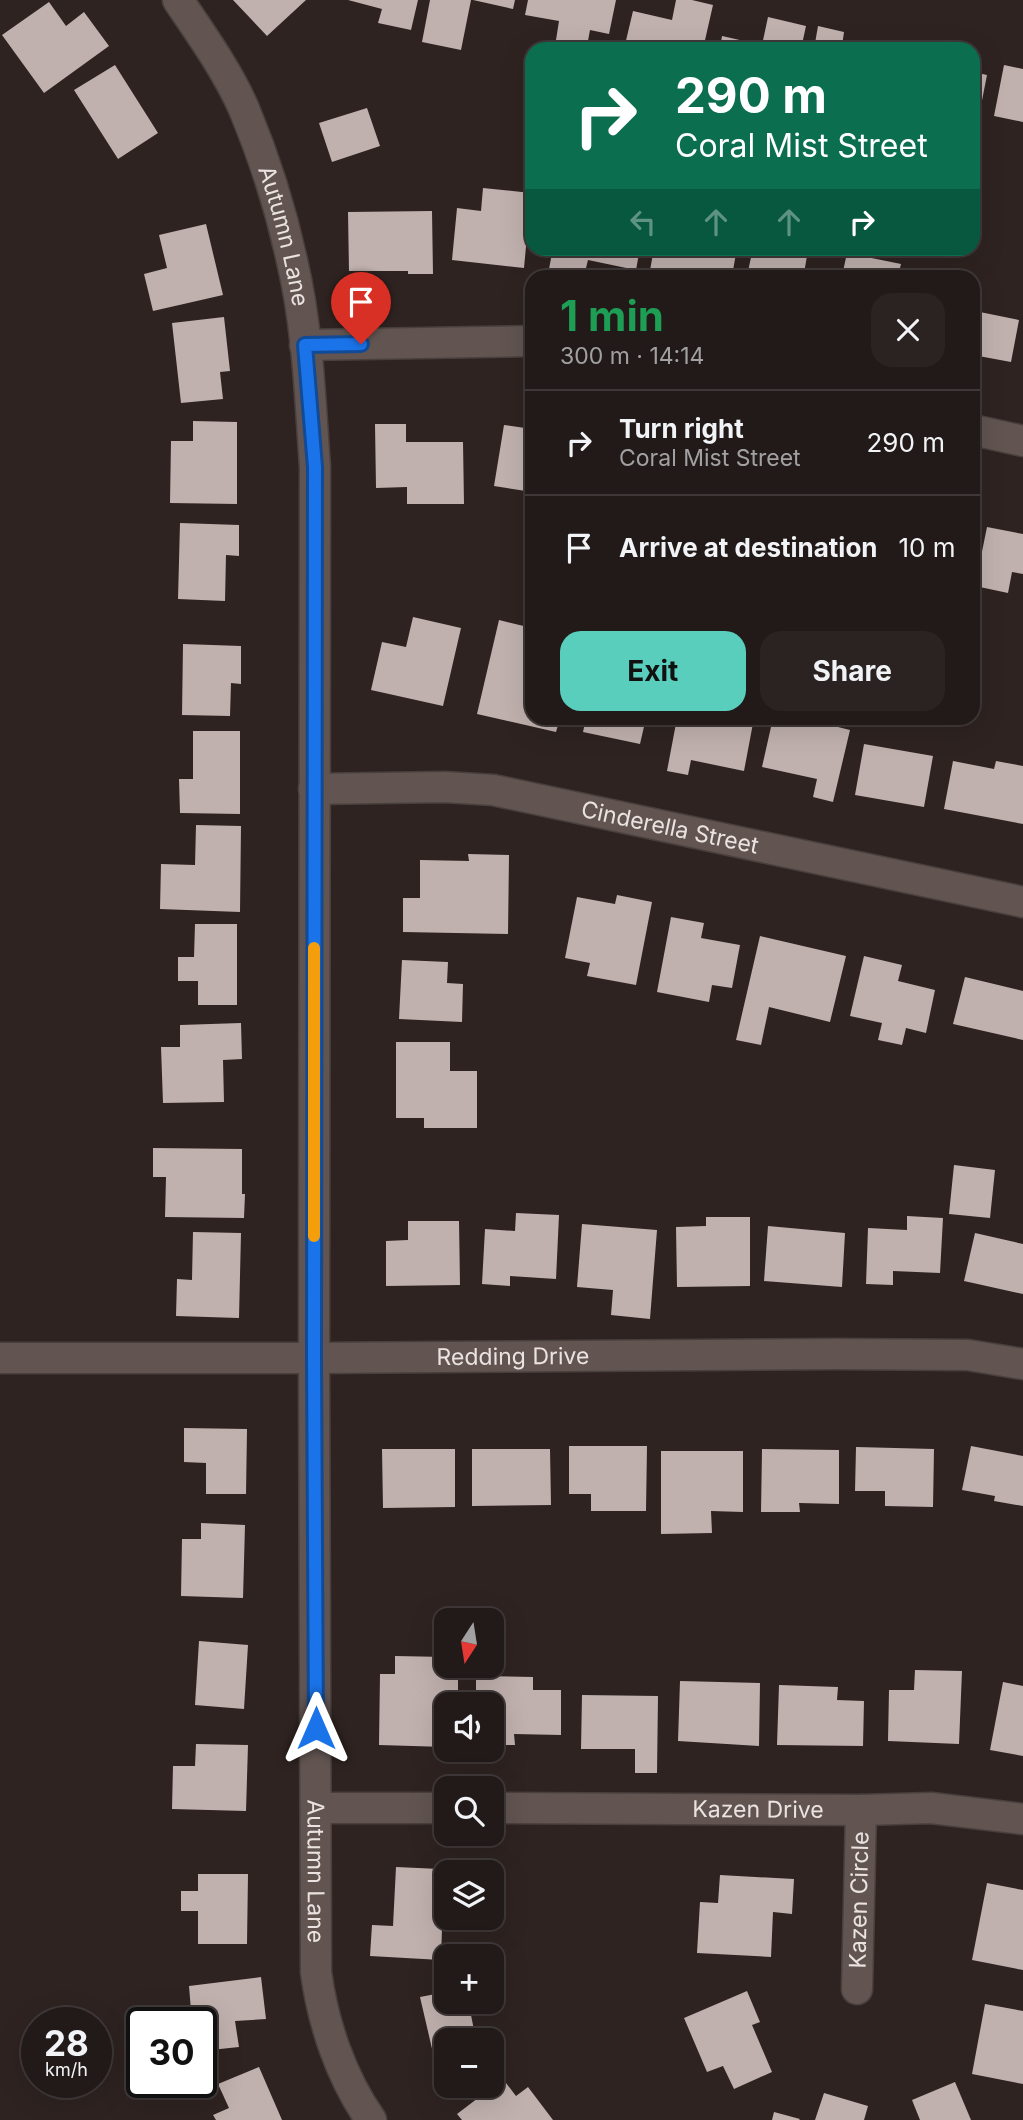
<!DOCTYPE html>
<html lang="en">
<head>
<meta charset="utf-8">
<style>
  body { margin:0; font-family:Inter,sans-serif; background:#2a2322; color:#f1f3f6; height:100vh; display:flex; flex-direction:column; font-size:26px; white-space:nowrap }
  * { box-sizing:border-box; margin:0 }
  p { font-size:23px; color:#a2a1a2 }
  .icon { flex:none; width:38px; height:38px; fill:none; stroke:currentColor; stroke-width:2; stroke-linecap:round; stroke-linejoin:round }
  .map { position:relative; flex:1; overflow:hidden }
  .panel { position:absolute; left:525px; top:270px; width:455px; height:455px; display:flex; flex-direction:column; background:#221a19; border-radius:21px; box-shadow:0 7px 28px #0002,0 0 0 2px #3f3838 }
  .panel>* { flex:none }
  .banner { position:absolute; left:525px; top:42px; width:455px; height:214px; border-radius:21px; box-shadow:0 7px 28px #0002,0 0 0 2px #3f3838; background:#0b6e4f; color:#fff; overflow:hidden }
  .needle { width:46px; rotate:192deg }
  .buttons { position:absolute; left:434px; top:1608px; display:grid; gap:14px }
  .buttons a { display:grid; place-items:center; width:70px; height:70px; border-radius:14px; background:#221a19; box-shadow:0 7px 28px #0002,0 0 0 2px #3f3838; font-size:35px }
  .speed { position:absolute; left:21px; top:2007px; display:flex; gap:14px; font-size:35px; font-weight:700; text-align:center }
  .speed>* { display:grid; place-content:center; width:91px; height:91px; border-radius:50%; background:#221a19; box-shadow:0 7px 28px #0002,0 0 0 2px #3f3838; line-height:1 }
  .speed small { font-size:18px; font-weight:400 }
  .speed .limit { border:4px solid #111; border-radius:10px; background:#fff; color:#111 }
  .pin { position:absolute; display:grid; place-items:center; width:60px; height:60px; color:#fff; margin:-72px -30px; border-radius:50% 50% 50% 0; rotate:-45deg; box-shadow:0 0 7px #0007 }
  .pin .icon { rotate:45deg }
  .me { position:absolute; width:77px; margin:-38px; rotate:0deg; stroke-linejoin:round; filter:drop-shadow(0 0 5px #0008) }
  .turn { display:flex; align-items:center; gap:24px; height:147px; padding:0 35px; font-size:32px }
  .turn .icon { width:91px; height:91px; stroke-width:2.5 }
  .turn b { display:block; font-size:49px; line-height:60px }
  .lanes { display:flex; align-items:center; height:66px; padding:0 35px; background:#0003; justify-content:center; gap:35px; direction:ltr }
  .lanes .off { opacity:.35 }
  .round { display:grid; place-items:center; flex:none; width:74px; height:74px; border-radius:21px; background:#2a2322 }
  .headline { display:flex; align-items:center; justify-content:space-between; height:119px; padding:0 35px }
  h1 { font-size:42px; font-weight:700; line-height:52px; color:#1e9e55 }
  .action { display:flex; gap:14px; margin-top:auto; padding:14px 35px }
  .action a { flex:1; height:80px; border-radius:21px; background:#5acebc; color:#111; font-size:28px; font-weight:700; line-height:80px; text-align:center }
  .action a+a { background:#2a2322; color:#f1f3f6 }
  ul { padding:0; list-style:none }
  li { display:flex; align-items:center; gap:21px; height:105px; padding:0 35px; border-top:2px solid #3f3838 }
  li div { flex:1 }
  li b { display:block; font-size:26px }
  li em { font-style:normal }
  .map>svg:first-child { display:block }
  .building { fill:#c0b1ae }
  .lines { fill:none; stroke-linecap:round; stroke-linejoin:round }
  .street-casing { stroke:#49403e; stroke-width:33 }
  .street { stroke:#615451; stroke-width:30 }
  .route-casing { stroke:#114b97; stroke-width:18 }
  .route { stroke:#1a73e8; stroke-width:12 }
  .slow { stroke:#f59e0b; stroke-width:12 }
  .labels { text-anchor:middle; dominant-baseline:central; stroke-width:7; stroke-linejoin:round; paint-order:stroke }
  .street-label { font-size:23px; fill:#eae3e1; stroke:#241a18 }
</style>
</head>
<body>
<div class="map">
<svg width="1023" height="2120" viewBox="0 0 1023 2120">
  <rect width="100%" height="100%" fill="#2e2321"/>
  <path class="building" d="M233,0H306L267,36Z
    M348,0H418L411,30L378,23L382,9Z
    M430,0H471L461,50L422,42Z
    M473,0H515L513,9Z
    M528,0H616L609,34L590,30L587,46L556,40L559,21L525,15Z
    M676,0H692L713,5L703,49H624L633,11L672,20Z
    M49,2L66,26L84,12L109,46L44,93L2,35Z
    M768,17L806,26L801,49H720L722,36L762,45Z
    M818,26L844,32L842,46L849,49H814Z
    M115,65L158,133L118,159L74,90Z
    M1004,65L1023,69V122L994,116Z
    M973,72L987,75L978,121L973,120Z
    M367,108L380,146L332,162L319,123Z
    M483,188L531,193L524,268L452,260L457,208L481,211Z
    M432,211L433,274H408V271H349L348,212Z
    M206,224L223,295L153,311L144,274L167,268L159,235Z
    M553,248H640L636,270L588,260L584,276L549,269Z
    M654,248H737L732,276H649Z
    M753,248H774L807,256L804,273L816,276H747Z
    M847,253L901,264L898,276H842Z
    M973,289L979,290L975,311L1019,320L1011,362L973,355Z
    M224,317L230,371L220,372L223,399L181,403L172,323Z
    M193,421L237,422V504L170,503L171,441H193Z
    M375,424H406V442H463L464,504H407V487L376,488Z
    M504,425L532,429V492L494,486Z
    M180,523L239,525V556L226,555L225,601L178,599Z
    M987,527L1023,534V574L1012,572L1008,593L975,586Z
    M413,617L461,628L443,706L371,690L382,642L406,647Z
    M499,620L532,628V718H560L556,732L477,714Z
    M183,644L241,646V684L231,683L230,716L182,715Z
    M586,718H646L640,744L583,732Z
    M677,718H754L744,771L691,760L688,775L667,771Z
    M773,718H832L830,725L850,730L833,802L813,797L817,779L762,767Z
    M193,731H240V814L180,813L179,779H193Z
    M864,744L933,756L924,807L855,795Z
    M953,761L994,769L996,761L1023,766V824L944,809Z
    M196,825L241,826L240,912L160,909L161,864L195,865Z
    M468,854L509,855L508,934L403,932V898H420V860L469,861Z
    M617,895L652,902L636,985L587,976L590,963L565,958L577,897L615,904Z
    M671,917L704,923L701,938L740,945L732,988L712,985L709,1002L657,992Z
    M195,924H237V1005H198V981H178V957H194Z
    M760,936L846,956L830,1022L769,1007L761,1045L736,1040Z
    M864,956L902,965L898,981L935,990L926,1033L906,1028L902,1045L878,1040L882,1023L850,1016Z
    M402,960L448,962L447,983L463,984L462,1022L399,1019Z
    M965,977L1023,991V1040L953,1024Z
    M241,1023L242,1059L223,1060L224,1102L163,1103L161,1047H180V1025Z
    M396,1042H450V1071H477V1128H424V1118H396Z
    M153,1148L242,1149V1194H245L244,1218L165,1217L166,1177H153Z
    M954,1165L995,1170L990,1218L949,1214Z
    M516,1213L559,1215L556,1279L510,1276V1286L482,1284L485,1229L515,1231Z
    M907,1216L943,1218L940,1273L893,1271V1285L866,1284L868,1228L907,1230Z
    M706,1217H750V1286L677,1287L676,1227L706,1226Z
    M408,1221H459L460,1285L386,1286V1241L408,1240Z
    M582,1224L657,1230L650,1319L611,1315L613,1290L577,1287Z
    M768,1226L845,1233L842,1287L764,1281Z
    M193,1232L241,1233L239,1318L176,1316L177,1279L192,1280Z
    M975,1233L1023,1244V1294L964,1281Z
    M184,1428L247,1429L246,1494H206V1463L184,1462Z
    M569,1446H647L646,1511H591V1494H569Z
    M971,1446L1023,1456V1506L994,1501L995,1496L962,1490Z
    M856,1447L934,1449L933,1507L885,1506V1491H855Z
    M382,1449H455V1507L383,1508Z
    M472,1449H550L551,1505L472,1506Z
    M762,1449L839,1450V1504L799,1503L800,1512H761Z
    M661,1451H743V1512L711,1511L712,1533L661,1534Z
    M201,1523L245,1525L243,1598L181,1596L182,1539H201Z
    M199,1641L248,1645L244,1709L195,1705Z
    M395,1656L446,1657V1666H458V1704H446V1747L379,1745L380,1674H395Z
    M915,1670L962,1671L959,1744L888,1741L889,1690H914Z
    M476,1676L533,1677V1690H561V1735L514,1734L515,1745H492V1704H476Z
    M680,1681L760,1683L759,1746L678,1741Z
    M1003,1682L1023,1686V1756L990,1750Z
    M779,1685L838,1687L837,1700L864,1701L863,1746L777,1745Z
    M582,1695L658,1696L657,1773H635V1749H581Z
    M196,1744L248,1745L246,1811L172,1809L173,1766H195Z
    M396,1867L462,1870V1872H446V1918H473L472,1931L442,1929L441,1960L370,1956L372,1925L393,1926Z
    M198,1874H248L247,1944H198V1911H181V1891H198Z
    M720,1875L794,1879L792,1914L773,1912L771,1957L697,1953L700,1902L718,1903Z
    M987,1883L1023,1890V1970L972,1960Z
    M261,1977L266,2019L235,2021L239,2047L201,2051V2023H192L189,1986Z
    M747,1991L760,2022L752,2025L772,2072L734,2089L723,2066L707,2072L684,2018Z
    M446,1992V2002H479L481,2013L471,2015L476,2040H446V2064L436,2066L420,1997Z
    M985,2004L1023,2011V2084L972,2074Z
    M259,2067L282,2120H216L213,2115L229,2108L218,2084Z
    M503,2079L516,2096L528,2087L553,2120H462L457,2114Z
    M955,2082L971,2120H920L912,2100Z
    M824,2093L868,2106L864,2120H815Z
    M774,2112L800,2119L799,2120H772Z"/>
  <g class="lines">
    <g class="street-casing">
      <g id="street">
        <path id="s1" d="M178,0C201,34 228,72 244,109C264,157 281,210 292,261C308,328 310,399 315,467L314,1358L316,1972C323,2024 341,2077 371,2120"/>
        <path d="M305,345L532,341"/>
        <path d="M973,430L1023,441"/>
        <path id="s2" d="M314,789L444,787L493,790L1023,902"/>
        <path id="s3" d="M0,1358H314L837,1354L968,1355L1023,1364"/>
        <path d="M316,1808H446"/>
        <path id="s4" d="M492,1808L861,1810L931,1808L1023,1819"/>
        <path id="s5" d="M857,1989L861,1810"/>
      </g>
    </g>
    <use href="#street" class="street"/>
  </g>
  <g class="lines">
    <g class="route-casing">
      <path id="route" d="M316,1728L314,1358L315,467L305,345L361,344"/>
    </g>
    <use href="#route" class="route"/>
    <path class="slow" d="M314,948V1236"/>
  </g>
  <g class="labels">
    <g class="street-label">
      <text stroke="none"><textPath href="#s1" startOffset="261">Autumn Lane</textPath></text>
      <text stroke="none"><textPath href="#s2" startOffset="360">Cinderella Street</textPath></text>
      <text stroke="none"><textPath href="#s3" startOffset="513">Redding Drive</textPath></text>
      <text stroke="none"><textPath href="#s4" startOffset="266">Kazen Drive</textPath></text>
      <text stroke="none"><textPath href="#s1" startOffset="1899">Autumn Lane</textPath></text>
      <text stroke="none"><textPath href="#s5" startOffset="89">Kazen Circle</textPath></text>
    </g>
  </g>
</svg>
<div class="buttons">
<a><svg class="needle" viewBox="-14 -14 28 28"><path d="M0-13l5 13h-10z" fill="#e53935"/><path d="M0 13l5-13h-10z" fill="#a2a1a2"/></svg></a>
<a><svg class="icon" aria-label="sound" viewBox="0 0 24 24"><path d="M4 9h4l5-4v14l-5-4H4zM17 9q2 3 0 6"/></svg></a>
<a><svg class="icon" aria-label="search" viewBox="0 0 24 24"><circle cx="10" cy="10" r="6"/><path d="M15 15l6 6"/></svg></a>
<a><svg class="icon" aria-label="layers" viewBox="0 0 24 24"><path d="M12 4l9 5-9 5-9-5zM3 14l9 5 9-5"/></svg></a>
<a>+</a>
<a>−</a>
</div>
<div class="speed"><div>28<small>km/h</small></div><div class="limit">30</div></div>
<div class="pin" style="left:361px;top:344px;background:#d93025"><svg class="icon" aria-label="arrive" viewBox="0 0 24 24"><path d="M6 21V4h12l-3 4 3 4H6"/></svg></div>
<svg class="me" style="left:316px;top:1728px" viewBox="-20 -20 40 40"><path d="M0-17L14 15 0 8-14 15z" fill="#1a73e8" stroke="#fff" stroke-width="4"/></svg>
<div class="banner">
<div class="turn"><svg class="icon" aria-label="right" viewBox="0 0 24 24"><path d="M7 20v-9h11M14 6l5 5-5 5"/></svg><div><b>290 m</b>Coral Mist Street</div></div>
<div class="lanes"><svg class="icon off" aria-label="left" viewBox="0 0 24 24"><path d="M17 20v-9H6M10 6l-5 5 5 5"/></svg><svg class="icon off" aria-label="ahead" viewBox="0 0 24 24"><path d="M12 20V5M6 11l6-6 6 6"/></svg><svg class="icon off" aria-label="ahead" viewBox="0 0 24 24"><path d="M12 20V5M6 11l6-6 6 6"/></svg><svg class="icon" aria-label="right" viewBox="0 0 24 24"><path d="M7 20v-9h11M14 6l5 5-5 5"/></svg></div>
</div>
<section class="panel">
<div class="headline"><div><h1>1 min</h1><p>300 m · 14:14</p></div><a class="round"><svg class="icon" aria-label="close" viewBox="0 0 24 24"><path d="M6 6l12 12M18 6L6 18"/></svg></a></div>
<ul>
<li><svg class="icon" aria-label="right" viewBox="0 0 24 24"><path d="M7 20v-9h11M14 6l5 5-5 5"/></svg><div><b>Turn right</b><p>Coral Mist Street</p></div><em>290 m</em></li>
<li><svg class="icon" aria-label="arrive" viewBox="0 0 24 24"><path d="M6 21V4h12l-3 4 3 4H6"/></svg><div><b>Arrive at destination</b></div><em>10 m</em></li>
</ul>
<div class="action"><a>Exit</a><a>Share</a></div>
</section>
</div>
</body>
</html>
